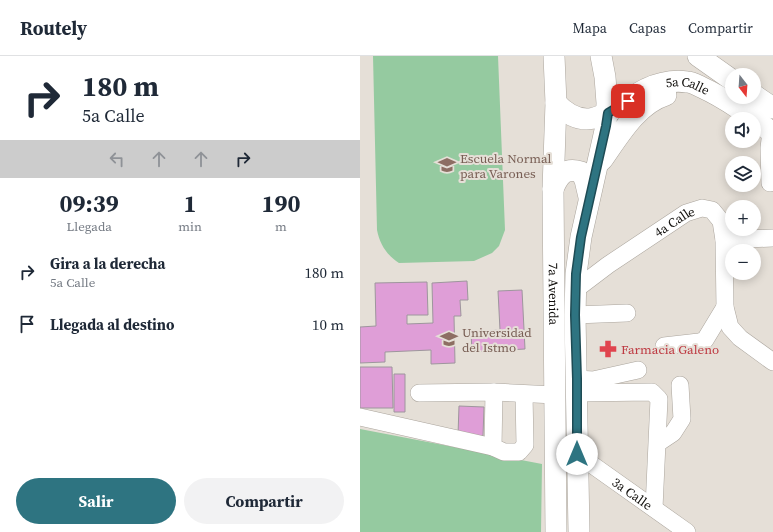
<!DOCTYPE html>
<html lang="es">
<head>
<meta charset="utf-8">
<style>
  body { margin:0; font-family:"Source Serif 4",serif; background:#f2f2f3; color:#1f2937; height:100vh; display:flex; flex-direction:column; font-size:15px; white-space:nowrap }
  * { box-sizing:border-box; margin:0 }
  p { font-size:13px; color:#747a83 }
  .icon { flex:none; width:22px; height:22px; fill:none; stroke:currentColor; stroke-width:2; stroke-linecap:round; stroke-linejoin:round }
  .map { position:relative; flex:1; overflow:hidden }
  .panel { display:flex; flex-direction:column; background:#fff; width:360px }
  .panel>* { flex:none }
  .banner { background:#fff; color:#1f2937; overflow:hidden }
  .needle { width:26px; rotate:163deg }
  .fabs { position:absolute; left:365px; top:12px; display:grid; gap:8px }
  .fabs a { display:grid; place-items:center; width:36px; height:36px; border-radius:50%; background:#fff; box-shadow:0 2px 10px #0003; font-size:20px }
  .pin { position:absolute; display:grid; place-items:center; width:34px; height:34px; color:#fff; margin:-17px; border-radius:8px; box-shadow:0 2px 6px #0006 }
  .me { position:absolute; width:44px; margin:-22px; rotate:0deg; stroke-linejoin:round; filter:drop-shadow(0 0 3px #0008) }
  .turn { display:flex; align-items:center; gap:14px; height:84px; padding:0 16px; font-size:18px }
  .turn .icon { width:52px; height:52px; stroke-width:2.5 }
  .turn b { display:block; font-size:28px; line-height:34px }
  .lanes { display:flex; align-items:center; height:38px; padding:0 16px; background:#0003; justify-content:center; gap:20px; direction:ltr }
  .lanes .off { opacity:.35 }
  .eta { display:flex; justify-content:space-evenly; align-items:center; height:68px; text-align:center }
  .eta b { font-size:24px; font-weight:700; line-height:28px }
  .button { display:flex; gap:8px; margin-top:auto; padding:8px 16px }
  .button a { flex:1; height:46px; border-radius:24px; background:#2e7481; color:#fff; font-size:16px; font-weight:700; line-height:46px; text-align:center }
  .button a+a { background:#f2f2f3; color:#1f2937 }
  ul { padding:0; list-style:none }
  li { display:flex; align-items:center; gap:12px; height:52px; padding:0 16px }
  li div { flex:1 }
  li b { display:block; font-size:15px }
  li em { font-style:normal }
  header { display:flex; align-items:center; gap:24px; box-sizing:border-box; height:56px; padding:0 20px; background:#fff; border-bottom:1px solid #e0e1e3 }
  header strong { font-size:19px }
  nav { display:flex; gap:22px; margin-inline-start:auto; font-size:14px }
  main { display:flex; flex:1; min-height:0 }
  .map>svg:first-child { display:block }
  .green { fill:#95caa0 }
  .building { fill:#df9ed7; stroke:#9e969d }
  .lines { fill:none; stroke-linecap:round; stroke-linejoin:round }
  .minor-casing { stroke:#aba59d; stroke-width:18 }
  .major-casing { stroke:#aba59d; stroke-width:22 }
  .minor { stroke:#fff; stroke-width:17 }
  .major { stroke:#fff; stroke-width:21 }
  .route-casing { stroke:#1e4b54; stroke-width:10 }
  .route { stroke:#2e7481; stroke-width:7 }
  .labels { text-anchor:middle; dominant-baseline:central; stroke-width:4; stroke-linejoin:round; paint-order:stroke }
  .street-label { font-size:13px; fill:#12100d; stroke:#e5dfd7 }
  .education-label { font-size:13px; fill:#785e54; stroke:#e5dfd7; text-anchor:start }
  .health-label { font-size:13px; fill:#be3a42; stroke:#e5dfd7; text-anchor:start }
</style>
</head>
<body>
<header>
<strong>Routely</strong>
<nav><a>Mapa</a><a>Capas</a><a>Compartir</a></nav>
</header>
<main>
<section class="panel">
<div class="banner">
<div class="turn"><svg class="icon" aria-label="right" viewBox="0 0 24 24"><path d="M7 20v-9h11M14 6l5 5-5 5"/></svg><div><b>180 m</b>5a Calle</div></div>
<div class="lanes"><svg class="icon off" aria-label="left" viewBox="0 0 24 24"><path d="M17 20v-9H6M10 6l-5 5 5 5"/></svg><svg class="icon off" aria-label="ahead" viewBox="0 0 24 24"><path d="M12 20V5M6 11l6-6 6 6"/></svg><svg class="icon off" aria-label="ahead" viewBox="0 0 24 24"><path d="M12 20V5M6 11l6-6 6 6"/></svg><svg class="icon" aria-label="right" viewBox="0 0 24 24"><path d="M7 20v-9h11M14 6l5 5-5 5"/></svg></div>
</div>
<div class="eta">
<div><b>09:39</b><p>Llegada</p></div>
<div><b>1</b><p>min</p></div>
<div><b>190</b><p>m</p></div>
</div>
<ul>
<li><svg class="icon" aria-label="right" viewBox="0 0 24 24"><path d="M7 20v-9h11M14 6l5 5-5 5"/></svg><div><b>Gira a la derecha</b><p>5a Calle</p></div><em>180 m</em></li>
<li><svg class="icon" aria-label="arrive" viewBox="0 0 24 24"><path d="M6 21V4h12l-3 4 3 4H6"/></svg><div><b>Llegada al destino</b></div><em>10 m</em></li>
</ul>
<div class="button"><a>Salir</a><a>Compartir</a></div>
</section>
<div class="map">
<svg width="413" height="476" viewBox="0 0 413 476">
  <rect width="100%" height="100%" fill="#e5dfd7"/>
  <path class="green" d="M13,0H138L145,174L139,190L132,197L114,205L39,207C27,199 20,189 17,174Z
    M0,373L182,408L181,476H0Z"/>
  <path class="building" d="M107,225L108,244H100L101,260H94L95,307L71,308V294L25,296V306L0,307V271L16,270L15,227L67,226L68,259H47V268L73,267L72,227Z
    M162,234L165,293L112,296L111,276L140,274L138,235Z
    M0,311H32L33,352H0Z
    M34,318H45V356H34Z
    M99,350L124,351L123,380L98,379Z"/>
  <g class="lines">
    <g class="minor-casing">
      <g id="minor">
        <path d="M410,127L409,92L411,75"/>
        <path d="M364,184L413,182"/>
        <path id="s1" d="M215,234L248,209L326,157L342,152L352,154L361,165L364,184L365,251L370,271L380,282L413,306"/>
        <path d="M215,259L267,257"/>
        <path d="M304,290L339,286L345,284L365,251"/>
        <path d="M217,323L233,324L278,314"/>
        <path d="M134,336L133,391L144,396H159L165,389L164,338"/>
        <path d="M59,337L134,336L195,339"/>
        <path d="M217,337L292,336L299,343L294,452"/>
        <path d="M0,361L133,391"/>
        <path d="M298,387L313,377L322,363L320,329"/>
        <path id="s2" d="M217,398L327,476"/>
      </g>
    </g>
    <g class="major-casing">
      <g id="major">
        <path id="s3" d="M194,0L196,47L193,133L196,476"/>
        <path d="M338,0L372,24"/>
        <path d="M394,39L413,52"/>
        <path id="s4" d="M196,47C230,83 254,49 286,33C299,27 313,24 327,26C332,26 337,29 341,31C367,43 390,60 413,77"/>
        <path d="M242,104C259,80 277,48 306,39"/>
        <path d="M193,133C199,119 205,111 221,116L225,124L229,141"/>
        <path d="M219,476L215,259L216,218L221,181L246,70L247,47L245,21L241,0"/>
      </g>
    </g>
    <use href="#minor" class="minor"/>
    <use href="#major" class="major"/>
  </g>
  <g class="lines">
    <g class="route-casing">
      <path id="route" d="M217,398V323L215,259L216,218L221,181L246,70L248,57L268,45"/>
    </g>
    <use href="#route" class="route"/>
  </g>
  <defs>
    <g id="school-bare" transform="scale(1.38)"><path d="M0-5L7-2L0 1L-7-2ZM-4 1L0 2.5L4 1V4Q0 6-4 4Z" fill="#8d6e63" stroke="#e5dfd7" stroke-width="2.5" paint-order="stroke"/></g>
    <g id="university-bare" transform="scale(1.38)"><path d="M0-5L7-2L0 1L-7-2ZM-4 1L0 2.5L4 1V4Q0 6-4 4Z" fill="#8d6e63" stroke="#e5dfd7" stroke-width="2.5" paint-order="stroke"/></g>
    <g id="pharmacy-bare" transform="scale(1.38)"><path d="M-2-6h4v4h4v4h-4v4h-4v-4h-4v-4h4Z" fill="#e0444e" stroke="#e5dfd7" stroke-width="2.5" paint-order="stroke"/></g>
  </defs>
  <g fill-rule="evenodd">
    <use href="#school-bare" x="87" y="109"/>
    <use href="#university-bare" x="89" y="283"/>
    <use href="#pharmacy-bare" x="248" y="293"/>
  </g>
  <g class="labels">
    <g class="street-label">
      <text stroke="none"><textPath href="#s4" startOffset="146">5a Calle</textPath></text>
      <text stroke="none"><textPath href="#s1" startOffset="121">4a Calle</textPath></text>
      <text stroke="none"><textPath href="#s3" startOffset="238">7a Avenida</textPath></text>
      <text stroke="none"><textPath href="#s2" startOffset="68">3a Calle</textPath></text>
    </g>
    <g class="education-label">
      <text x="100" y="102">Escuela Normal<tspan x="100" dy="15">para Varones</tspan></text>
      <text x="102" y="276">Universidad<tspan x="102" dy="15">del Istmo</tspan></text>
    </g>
    <g class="health-label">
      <text x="261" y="293">Farmacia Galeno</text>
    </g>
  </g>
</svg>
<div class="fabs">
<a><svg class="needle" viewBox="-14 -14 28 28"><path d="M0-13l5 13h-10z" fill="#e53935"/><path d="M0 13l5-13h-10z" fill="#747a83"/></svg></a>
<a><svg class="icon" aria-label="sound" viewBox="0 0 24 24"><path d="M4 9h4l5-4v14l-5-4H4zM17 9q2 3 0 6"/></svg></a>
<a><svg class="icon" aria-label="layers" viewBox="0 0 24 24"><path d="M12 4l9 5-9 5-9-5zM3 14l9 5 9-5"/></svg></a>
<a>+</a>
<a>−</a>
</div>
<div class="pin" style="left:268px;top:45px;background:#d93025"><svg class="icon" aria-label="arrive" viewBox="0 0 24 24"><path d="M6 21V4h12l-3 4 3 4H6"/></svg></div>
<svg class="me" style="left:217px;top:398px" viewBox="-20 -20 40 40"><circle r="19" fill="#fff"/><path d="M0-13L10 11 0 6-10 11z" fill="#2e7481"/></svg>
</div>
</main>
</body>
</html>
